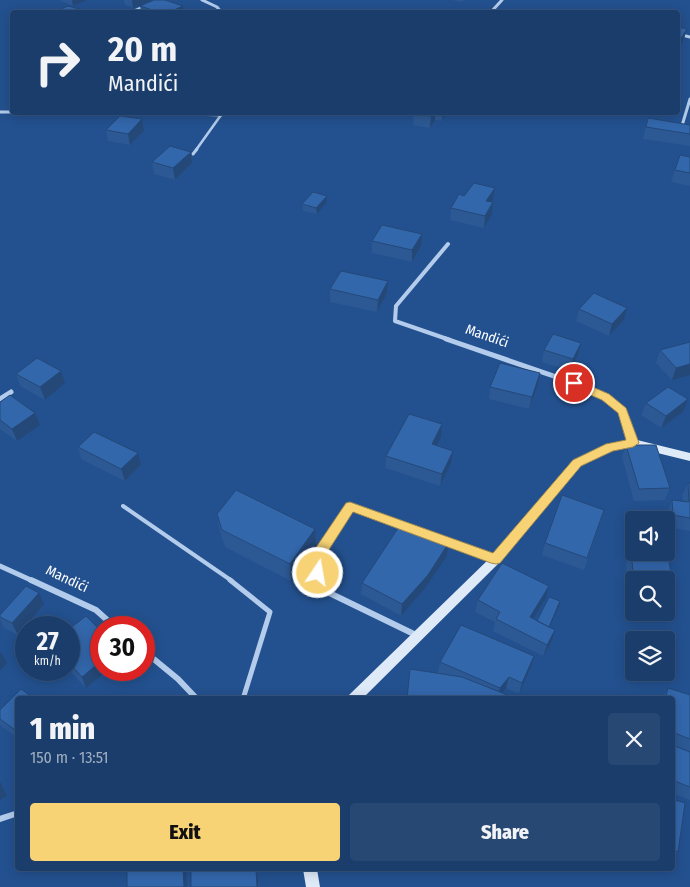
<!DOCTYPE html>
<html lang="en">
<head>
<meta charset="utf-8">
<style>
  body { margin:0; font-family:"Fira Sans Condensed",sans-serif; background:#274873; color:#f1f3f6; height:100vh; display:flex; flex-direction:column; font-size:19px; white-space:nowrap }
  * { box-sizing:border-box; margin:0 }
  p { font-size:16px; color:#9faec1 }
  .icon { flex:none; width:28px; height:28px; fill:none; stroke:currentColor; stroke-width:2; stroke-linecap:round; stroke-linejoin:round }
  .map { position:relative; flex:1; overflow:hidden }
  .panel { position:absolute; left:15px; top:696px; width:660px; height:175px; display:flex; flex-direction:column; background:#1a3d6b; border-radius:5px; box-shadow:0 2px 12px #0003,0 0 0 1px #38567e }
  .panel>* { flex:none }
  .hud { position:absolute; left:10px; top:10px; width:670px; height:105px; border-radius:5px; box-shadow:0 2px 12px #0003,0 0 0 1px #38567e; background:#1a3d6b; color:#f1f3f6; overflow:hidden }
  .controls { position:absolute; left:625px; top:511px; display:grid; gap:10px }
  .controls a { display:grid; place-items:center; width:50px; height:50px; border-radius:5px; background:#1a3d6b; box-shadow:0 2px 12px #0003,0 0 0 1px #38567e; font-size:25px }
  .speed { position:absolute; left:15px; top:616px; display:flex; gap:10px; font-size:25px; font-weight:700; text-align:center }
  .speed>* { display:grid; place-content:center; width:65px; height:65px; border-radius:50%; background:#1a3d6b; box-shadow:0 2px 12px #0003,0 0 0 1px #38567e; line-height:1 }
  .speed small { font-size:12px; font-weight:400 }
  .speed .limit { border:8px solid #d22; background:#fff; color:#111 }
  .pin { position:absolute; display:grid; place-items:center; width:42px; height:42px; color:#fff; margin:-21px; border:2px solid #fff; border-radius:50%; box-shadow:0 1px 5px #0007 }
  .me { position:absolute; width:55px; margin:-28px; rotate:12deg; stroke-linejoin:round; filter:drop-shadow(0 0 4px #0008) }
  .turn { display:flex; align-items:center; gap:18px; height:105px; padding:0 15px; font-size:22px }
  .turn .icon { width:65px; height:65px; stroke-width:2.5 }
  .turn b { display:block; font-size:35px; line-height:42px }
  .round { display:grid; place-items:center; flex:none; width:52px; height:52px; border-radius:5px; background:#274873 }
  .summary { display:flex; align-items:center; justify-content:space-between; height:85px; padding:0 15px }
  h1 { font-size:30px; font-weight:800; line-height:38px }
  .cta { display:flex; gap:10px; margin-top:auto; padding:10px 15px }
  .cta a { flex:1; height:58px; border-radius:5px; background:#f7d376; color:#111; font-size:20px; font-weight:800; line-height:58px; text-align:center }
  .cta a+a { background:#274873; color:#f1f3f6 }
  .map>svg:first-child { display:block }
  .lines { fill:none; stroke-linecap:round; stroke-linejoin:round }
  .lane-far3 { stroke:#b3ccec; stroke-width:2.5 }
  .lane-far2 { stroke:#b3ccec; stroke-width:3 }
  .lane-far1 { stroke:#b3ccec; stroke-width:4 }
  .lane { stroke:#b3ccec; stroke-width:5 }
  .street-far3 { stroke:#b3ccec; stroke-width:3 }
  .street-far2 { stroke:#b3ccec; stroke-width:4 }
  .street-far1 { stroke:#b3ccec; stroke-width:5 }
  .street { stroke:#b3ccec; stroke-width:6 }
  .secondary { fill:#dfeaf9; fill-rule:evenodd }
  .wall { fill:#2c5994 }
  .shaded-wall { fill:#244878 }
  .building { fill:#3367ac; stroke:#244878 }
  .route { fill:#f7d376; stroke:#a1894d }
  .labels { text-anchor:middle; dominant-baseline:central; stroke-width:5; stroke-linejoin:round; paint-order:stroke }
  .street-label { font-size:14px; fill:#fff; stroke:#23518f }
</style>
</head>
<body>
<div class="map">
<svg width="690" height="887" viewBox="0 0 690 887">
  <rect width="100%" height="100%" fill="#23518f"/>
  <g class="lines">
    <path class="lane-far3" d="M196,150L221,115"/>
    <path class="lane-far2" d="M193,154L197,149"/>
    <path class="lane-far1" d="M123,506L232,581"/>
    <path class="lane" d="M230,580L270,612L243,699"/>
    <path class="street-far3" d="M202,0L217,7L221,12
      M132,12L146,6
      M491,12L502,0
      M678,34L690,37
      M0,112H12
      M141,112L221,115L228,112
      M681,129L690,99"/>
    <path class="street-far2" d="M448,244L396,306L395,321L450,340"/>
    <path class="street-far1" d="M446,339L574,383L605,397L622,411L633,443
      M0,399L11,392
      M423,533L496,559
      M0,566L33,581
      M316,581L324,546L350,506L405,526"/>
    <path class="street" d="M31,580L96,610L116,628
      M316,580L315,586L418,636
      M144,651L178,679L197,699
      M0,819L18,813"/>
    <path class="secondary" d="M633,439L690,453V461L633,447L612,450L581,466L500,562L362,699H347L349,695L492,556L573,460L606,444Z
      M303,869H317L320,887H306Z"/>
  </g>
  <path class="wall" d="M59,0H88L73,6Z
    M124,0H153L133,8L125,5Z
    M452,0H464L462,2Z
    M140,6L184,12H141Z
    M12,53V68L10,60Z
    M414,112H447L442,121L435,120L430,128L413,125Z
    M648,118L690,125V146L643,139Z
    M106,130L144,131L130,145L108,141Z
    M191,152L192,163L175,180L154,174L152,162Z
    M690,157V186L671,182L675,170Z
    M495,188L493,200L492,202H493L492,214L484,228L450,220L451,208Z
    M327,196V202L317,214L303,211L302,204Z
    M372,241L421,246L412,262L372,253Z
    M388,281L387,293L377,312L330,302V289Z
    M627,308L624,320L609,336L576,321L579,309Z
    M690,342L672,380L656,363L660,350Z
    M581,343L578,355L570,371L542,362L544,350Z
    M16,374L65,383L45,400L20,386Z
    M538,385L529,409L489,399L490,387Z
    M688,399L683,412L661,428L641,415L646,403Z
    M0,402L35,413L40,425L17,441L0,429Z
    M442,424L441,437L436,445L453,451L451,463L440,486L385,468L386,456Z
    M626,445L670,488L665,500L634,501L622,457Z
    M78,447L141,465L125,481L81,459Z
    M688,483H690V531L668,527V512L672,500L683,502L682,495Z
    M604,510L584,570L542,555L545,543Z
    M217,514L315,529L316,546L291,581L225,547L220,532Z
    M631,552L673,584L668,596H666V580H634V593H629L626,564Z
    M447,556L426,587L401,616L361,594L362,583Z
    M549,586L546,598L533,619L537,621L559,607L550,627L552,641L543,656L493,631L495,622L475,612L478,600Z
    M44,604L18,635L4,628L0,619V615Z
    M69,629L101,670H108L86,688L69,670Z
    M440,662L531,667L519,694L506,688L502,693L438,673Z
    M668,688L690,695V751L672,745V699H662Z
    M18,699V738L1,726L0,724V710Z
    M672,745L690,752V800L672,793Z
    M672,799L678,852L672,860Z"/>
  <path class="shaded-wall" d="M72,0H88L73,6Z
    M132,0H153L133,8Z
    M183,6L184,12H169Z
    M687,29L684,39L678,50V43Z
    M433,112H435V120L430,128L431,116Z
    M443,112H447L442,121Z
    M142,119L144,131L130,145L128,134Z
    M191,152L192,163L175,180L173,168Z
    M495,188L493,200L484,213L486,201Z
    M327,196V202L317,214L316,208Z
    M493,202L492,214L484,228L485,216Z
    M422,234L421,246L412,262V250Z
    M388,281L387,293L377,312L378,300Z
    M627,308L624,320L609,336L612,324Z
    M581,343L578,355L570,371L573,359Z
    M690,364V375L672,380L676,368Z
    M61,371L65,383L45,400L40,387Z
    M540,373L538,385L529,409L532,397Z
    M688,399L683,412L661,428L666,416Z
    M35,413L40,425L17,441L12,429Z
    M442,424L441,437L431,456L432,444Z
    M453,451L451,463L440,486L442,474Z
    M138,453L141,465L125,481L121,469Z
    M315,529L316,546L291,581L290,564Z
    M448,544L447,556L426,587L401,616L402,604Z
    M549,586L546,598L527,629L530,617Z
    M39,593L44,604L18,635L12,623Z
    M560,601L559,607L546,635L548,629Z
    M555,630L552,641L543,656L547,645Z
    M1,652L7,663L0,671V653Z
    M534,656L531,667L519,694L522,683Z
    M101,661V670H108L86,688L82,677Z
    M509,677L506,688L497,699L500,688Z
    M0,781L7,796L0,800Z
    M183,869H186L187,887H184Z
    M256,869H257L258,887H257Z"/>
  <path class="building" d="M154,0H165L183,6L169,12H158L140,6Z
    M68,6L87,11L85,12H54Z
    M678,27L687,29L678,43Z
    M12,53V60H10Z
    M414,112H433L431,116L413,113Z
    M120,116L142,119L128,134L106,130Z
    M648,118L690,125V134L646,127Z
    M170,146L191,152L173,168L152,162Z
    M680,155L690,157V173L675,170Z
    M474,183L495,188L486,201L493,202L485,216L451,208L459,194L464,196Z
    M313,192L327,196L316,208L302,204Z
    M382,225L422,234L412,250L372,241Z
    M341,271L388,281L378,300L330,289Z
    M594,293L627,308L612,324L579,309Z
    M553,334L581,343L573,359L544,350Z
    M690,342V364L676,368L660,350Z
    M37,358L61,371L40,387L16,374Z
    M500,363L540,373L532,397L490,387Z
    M668,387L688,399L666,416L646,403Z
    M10,395L35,413L12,429L0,420V402Z
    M409,414L442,424L432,444L453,451L442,474L386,456Z
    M94,432L138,453L121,469L78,447Z
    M626,445H656L670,488L639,489Z
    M688,483H690V518L673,515L672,500L689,502Z
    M236,490L315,529L290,564L222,530L217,514Z
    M562,495L604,510L587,558L545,543Z
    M402,522L448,544L428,575L402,604L362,583Z
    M631,552L668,556L673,584H666V580H634Z
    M502,563L549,586L530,617L555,630L547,645L496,619L500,612L478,600Z
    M26,586L39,593L12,623L0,617V615Z
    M549,597L560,601L549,627L537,621Z
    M86,616L101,631V661L82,677L69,663V629Z
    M461,625L534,656L522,683L509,677L500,688L440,662Z
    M410,669L462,677L510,696V699H407Z
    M668,688L690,695V739L672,732V699H665Z
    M21,689L35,699H18V732L0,719V710Z
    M672,745L690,752V787L672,780Z
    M672,799L685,803L678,852L672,850Z
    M127,869H183L184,887H127Z
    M191,869H256L257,887H191Z"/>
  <path class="route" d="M574,379L609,394L626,408L639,443L633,447L613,451L581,466L500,563L496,564L491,563L353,512L330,548L322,576L318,578L313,576L311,573L317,546L346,503L350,502L493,553L573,460L606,444L626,440L618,413L602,400L570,386L568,383L570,381Z"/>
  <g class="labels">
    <g class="street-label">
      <text transform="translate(487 336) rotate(19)">Mandići</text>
      <text transform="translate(67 579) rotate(25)">Mandići</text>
    </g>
  </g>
</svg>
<div class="controls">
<a><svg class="icon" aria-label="sound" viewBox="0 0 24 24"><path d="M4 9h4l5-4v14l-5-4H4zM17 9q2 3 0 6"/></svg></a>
<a><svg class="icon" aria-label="search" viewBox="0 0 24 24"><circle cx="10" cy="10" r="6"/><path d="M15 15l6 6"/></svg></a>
<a><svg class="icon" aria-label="layers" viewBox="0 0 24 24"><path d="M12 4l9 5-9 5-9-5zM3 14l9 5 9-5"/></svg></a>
</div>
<div class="speed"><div>27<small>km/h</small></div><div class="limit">30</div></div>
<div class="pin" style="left:574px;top:383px;background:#d93025"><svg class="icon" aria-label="arrive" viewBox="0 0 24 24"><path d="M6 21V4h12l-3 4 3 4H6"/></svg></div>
<svg class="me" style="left:318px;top:573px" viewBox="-20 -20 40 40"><circle r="17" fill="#f7d376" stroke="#fff" stroke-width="3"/><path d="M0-11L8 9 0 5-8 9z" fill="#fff"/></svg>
<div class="hud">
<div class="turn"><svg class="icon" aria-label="right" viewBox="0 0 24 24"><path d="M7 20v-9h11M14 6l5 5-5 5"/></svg><div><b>20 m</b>Mandići</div></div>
</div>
<section class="panel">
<div class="summary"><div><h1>1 min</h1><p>150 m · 13:51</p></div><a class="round"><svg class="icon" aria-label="close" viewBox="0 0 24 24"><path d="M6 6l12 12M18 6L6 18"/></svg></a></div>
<div class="cta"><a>Exit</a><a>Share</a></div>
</section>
</div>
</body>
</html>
